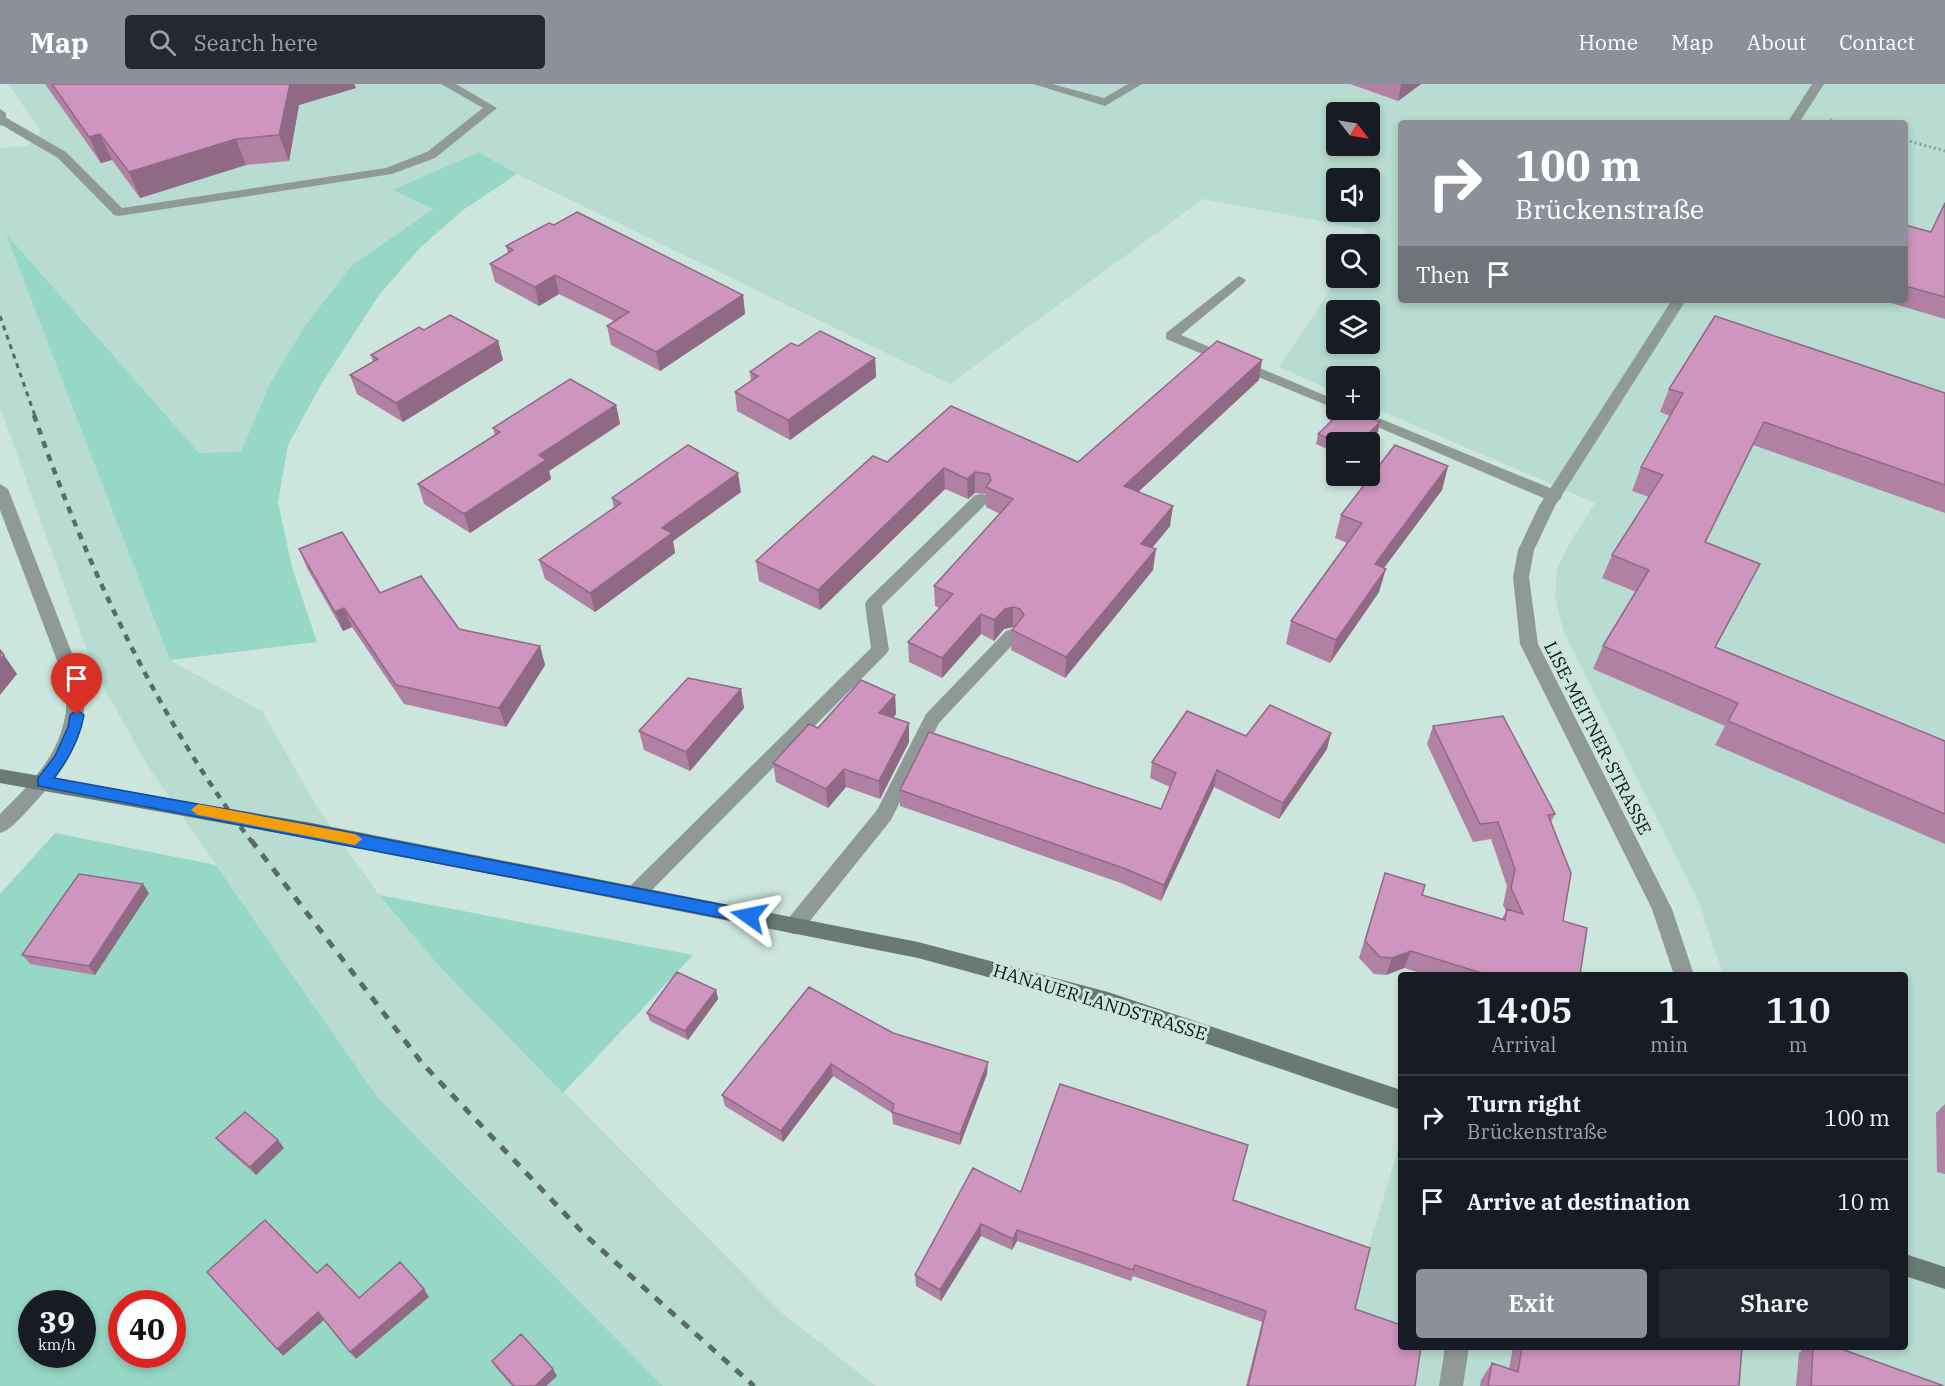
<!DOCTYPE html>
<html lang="en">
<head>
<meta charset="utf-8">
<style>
  body { margin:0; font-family:"IBM Plex Serif",serif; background:#242831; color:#f1f3f6; height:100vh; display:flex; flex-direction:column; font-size:22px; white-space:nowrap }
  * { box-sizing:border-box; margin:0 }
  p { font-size:20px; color:#9ea1a6 }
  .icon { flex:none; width:33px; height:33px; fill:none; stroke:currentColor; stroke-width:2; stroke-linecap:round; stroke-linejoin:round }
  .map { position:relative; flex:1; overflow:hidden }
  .sheet { position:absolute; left:1398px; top:888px; width:510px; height:378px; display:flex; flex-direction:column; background:#171b24; border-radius:6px; box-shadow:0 3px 9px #0003 }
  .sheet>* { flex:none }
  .banner { position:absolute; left:1398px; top:36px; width:510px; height:183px; border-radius:6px; box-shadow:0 3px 9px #0003; background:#8c9099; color:#fff; overflow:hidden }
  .needle { width:39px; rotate:121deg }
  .controls { position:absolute; left:1326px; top:18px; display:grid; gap:12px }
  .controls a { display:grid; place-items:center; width:54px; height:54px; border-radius:6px; background:#171b24; box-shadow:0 3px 9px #0003; font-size:30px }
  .speed { position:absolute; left:18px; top:1206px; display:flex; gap:12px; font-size:30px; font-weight:700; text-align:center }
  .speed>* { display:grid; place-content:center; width:78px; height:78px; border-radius:50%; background:#171b24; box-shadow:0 3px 9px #0003; line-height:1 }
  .speed small { font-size:15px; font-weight:400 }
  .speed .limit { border:9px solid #d22; background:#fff; color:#111 }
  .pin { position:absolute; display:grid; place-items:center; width:51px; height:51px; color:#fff; margin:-62px -26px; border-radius:50% 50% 50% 0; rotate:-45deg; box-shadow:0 0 6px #0007 }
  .pin .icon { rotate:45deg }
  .me { position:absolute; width:66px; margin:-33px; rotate:282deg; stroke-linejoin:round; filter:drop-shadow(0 0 4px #0008) }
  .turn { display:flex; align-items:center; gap:21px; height:126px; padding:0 18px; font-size:27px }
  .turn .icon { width:78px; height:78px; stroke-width:2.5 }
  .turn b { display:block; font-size:42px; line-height:51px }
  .then { display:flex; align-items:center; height:57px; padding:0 18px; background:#0003; gap:12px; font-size:22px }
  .eta { display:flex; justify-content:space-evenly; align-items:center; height:102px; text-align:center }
  .eta b { font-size:36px; font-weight:600; line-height:42px }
  .primary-button { display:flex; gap:12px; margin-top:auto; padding:12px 18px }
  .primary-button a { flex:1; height:69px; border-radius:6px; background:#8c9099; color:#fff; font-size:24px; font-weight:600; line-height:69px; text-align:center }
  .primary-button a+a { background:#242831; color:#f1f3f6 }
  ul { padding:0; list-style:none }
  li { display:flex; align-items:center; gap:18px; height:84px; padding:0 18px; border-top:2px solid #363941 }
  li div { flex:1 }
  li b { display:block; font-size:22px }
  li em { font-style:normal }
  header { display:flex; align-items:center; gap:36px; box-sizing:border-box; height:84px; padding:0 30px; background:#8c9099; color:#fff }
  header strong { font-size:28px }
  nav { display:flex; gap:33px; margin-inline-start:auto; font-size:21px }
  .search { width:420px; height:54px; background:#242831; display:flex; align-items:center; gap:15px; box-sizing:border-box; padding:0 21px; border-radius:6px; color:#9ea1a6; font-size:22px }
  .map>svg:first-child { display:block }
  .built { fill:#b8dcd1; fill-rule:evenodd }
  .green { fill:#97d7c5; fill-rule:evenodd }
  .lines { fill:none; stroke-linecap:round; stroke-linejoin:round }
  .path { stroke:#8da29c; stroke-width:3; stroke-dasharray:2 3; stroke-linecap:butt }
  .lane { fill:#8f9a97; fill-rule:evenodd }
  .street { fill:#8f9a97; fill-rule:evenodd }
  .secondary { fill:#697974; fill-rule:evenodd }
  .rail-far2 { stroke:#5a6a66; stroke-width:3; stroke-dasharray:5 5; stroke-linecap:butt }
  .rail-far1 { stroke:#5a6a66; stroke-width:4.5; stroke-dasharray:7 7; stroke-linecap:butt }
  .rail { stroke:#5a6a66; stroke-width:5; stroke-dasharray:9 9; stroke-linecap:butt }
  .wall { fill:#b181a3 }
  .shaded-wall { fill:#906985 }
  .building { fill:#ce96be; stroke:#906985; stroke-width:1.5 }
  .route { fill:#1a73e8; stroke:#114b97; stroke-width:1.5 }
  .slow { fill:#f59e0b }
  .labels { text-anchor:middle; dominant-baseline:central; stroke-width:6; stroke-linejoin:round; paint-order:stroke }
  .street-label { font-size:18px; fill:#0c1513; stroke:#cce6de }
</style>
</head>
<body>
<header>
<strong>Map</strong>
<div class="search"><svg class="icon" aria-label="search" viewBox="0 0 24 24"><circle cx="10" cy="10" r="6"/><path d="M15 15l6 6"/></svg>Search here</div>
<nav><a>Home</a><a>Map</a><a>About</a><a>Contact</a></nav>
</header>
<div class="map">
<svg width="1945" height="1302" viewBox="0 0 1945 1302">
  <rect width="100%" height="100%" fill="#cce6de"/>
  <path class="built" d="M8,0H1945V1302H1337L1365,1175L1399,1063L1401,1044V1263H1905V891H1723L1699,818L1563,547L1555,513L1557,485L1570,458L1595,419L1370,322V292H1336V308L1279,283L1338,194H1370V160H1360L1368,146L1203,115L950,300L517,90L479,68L394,106L434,124L351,182L305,242L270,299L241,368L199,370L7,152L170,576L262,627L317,723L379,811L440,883L783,1230L876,1302H663L378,1014L149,684L94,586L0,323V64L28,62L41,47ZM1336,28H1370V62H1336ZM1401,39H1905V216H1401ZM1336,94H1370V128H1336ZM1336,226H1370V260H1336Z"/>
  <path class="green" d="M479,68L517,90L463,126L421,163L379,211L322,299L288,361L278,418L292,483L317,558L170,576L6,150L199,369L241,368L270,299L305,242L351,182L433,125L393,106Z
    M55,749L216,781L378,1014L663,1302H0V810ZM32,1220H82V1270H32ZM122,1220H172V1270H122Z
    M379,811L693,871L563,1009L440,883Z"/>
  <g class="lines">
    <path class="path" d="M1830,36L1840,39
      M1905,56L1945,67"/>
    <path class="lane" d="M441,0H456L497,24L435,74L392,90L119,132L114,131L58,74L0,40V33H5L66,68L122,124L386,84L427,68L483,24Z
      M1033,0H1052L1104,14L1128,0H1142L1105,22Z
      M1239,192L1246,196L1244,199L1181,251L1336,316V325L1166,255V249Z
      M1359,326L1560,408L1562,412L1560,416H1548L1354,333L1352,330L1354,327Z
      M1445,1263H1469L1463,1302H1439Z"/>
    <path class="street" d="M1812,0H1824L1799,39H1787Z
      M0,25L6,29V38L0,42Z
      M1672,216H1686L1555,422L1534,466L1529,493L1538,560L1672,825L1694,891H1674L1652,825L1520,560L1513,493L1518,466L1539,422Z
      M0,400L8,405L85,603C87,656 63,689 28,726C20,734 11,746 0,749V730C39,691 69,662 67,603L0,426Z
      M981,410L987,411L989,415L987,419L882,522L889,566L886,570L643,815L636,817L629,815L626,809L629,803L871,564L865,520L867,516L975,411Z
      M1012,545L1018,547L1021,551L1018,555L939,639L891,736L801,848L794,850L787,848L784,842L787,836L877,726L926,630L1006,547Z"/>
    <path class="secondary" d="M0,685L312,739L918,858L1108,908L1401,1006V1026L1108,926L918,874L312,755L0,699Z
      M1905,1170L1945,1183V1205L1905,1192Z"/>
    <path class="rail-far2" d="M0,232L35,332"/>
    <path class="rail-far1" d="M34,331C84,476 158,636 252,758"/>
    <path class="rail" d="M251,756L422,979L586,1152L754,1302"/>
  </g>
  <path class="wall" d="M45,0H354L356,4L299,21L289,77L246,81L140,114L112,76L101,79Z
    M1350,0H1421L1398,17Z
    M1945,118V235L1881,216H1905V141L1931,148Z
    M554,141L743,211L745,230L660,287L611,261L607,242L614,237L559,210L539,222L495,198L490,180L508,169L506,162Z
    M424,246L498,257L503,276L403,338L357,310L350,291L373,278L371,271Z
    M798,262L875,274L876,293L790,356L737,327L735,308L751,297L750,288Z
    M1259,296L1138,408L1170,442L1152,464L1153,486L1065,594L1011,566L1012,546L1014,543H1013L1004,545L994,557L981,550L942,594L909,578L908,558L939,524L935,522L934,502L1000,430L986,423V410L975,409L968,415L945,405L820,526L759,497L756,477L887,378H1078Z
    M1669,305L1945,309V429L1753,361L1706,458L1748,503L1716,563L1945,657V760L1715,661L1725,642L1593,585L1603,562L1636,508L1602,494L1612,471L1649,413L1632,407L1641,383L1670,332L1660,328Z
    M616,321L620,340L549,387L551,395L470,449L424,420L418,400L495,352L493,344Z
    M1378,348L1336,358V369L1316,360L1318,350Z
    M1448,382L1442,406L1384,484L1379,508L1330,579L1286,560L1291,537L1347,459L1335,454L1341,431Z
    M741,408L673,457L675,469L595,528L545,495L539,476L614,424L612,414Z
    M299,465L380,509L459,545L540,562L545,581L506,643L404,620L352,543L343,547L307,484Z
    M741,605L744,624L690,687L644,666L639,647Z
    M895,611L896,630L893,634L909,658L880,715L846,703L828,724L776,698L773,679L818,644Z
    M1433,642L1555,730L1551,738L1563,837L1580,891H1427L1404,884L1386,891L1374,890L1359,874L1385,789L1422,811L1502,835L1506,827L1503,821L1507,802L1491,755L1473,758L1427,660Z
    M1246,652L1327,665L1279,735L1214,703L1161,817L1121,799L900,722V706L1161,725L1170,703L1150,694L1152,678Z
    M149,809L95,891L30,880L22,871Z
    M716,906L718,915L688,956L650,937L647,929Z
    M893,949L987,990L960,1061L893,1040L892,1029L833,992L783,1058L725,1022L722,1011Z
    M1945,1020V1090L1937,1088L1936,1029Z
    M216,1054L284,1064L256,1091L223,1062Z
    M1021,1108L1233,1116L1355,1225L1415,1302H1246L1262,1238L1133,1192L1131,1197L1017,1157L1012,1166L981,1152L941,1217L916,1202L915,1191Z
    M1513,1263H1742L1739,1302H1480L1481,1296L1492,1279L1509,1285Z
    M1805,1263H1836L1944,1302H1796L1799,1269Z
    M492,1277L557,1292L546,1302H512L496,1284Z"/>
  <path class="shaded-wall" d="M290,0H354L356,4L299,21L289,77L279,51Z
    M1401,0H1421L1398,17Z
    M100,50L112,76L101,79L89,53Z
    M236,55L246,81L140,114L129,88Z
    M555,191L559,210L539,222L535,203Z
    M743,211L745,230L660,287L656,268Z
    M498,257L503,276L403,338L396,319Z
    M875,274L876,293L790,356L788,336Z
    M1262,276L1259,296L1122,423L1124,402Z
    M616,321L620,340L549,387L551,395L470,449L464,430L539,371Z
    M1380,338L1378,348L1368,358H1360Z
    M1448,382L1442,406L1369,504L1375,480Z
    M944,384L945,405L820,526L818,506Z
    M975,388V409L968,415L967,395Z
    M738,389L741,408L673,457L675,469L595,528L590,509L662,444Z
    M1173,422L1170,442L1139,480L1141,460Z
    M1156,465L1153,486L1065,594L1066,573Z
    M1760,480L1748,503L1703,586L1715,563Z
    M1386,485L1379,508L1330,579L1336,556Z
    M1013,523V543L1004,545L994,557V536L1005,525Z
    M344,524L352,543L343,547L335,528Z
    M981,530V550L942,594V574Z
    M540,562L545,581L506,643L499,624Z
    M4,571L17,590L0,611V576Z
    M741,605L744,624L690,687L686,668Z
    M895,611L896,630L881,648L879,629Z
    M909,639V658L880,715L879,697Z
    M1331,649L1327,665L1279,735L1283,719Z
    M844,685L846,703L828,724L826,705Z
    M1217,686L1214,703L1161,817L1164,801Z
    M143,800L149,809L95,891L89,882Z
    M1411,867L1404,884L1386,891L1392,874Z
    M716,906L718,915L688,956L685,947Z
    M988,978L987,990L960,1061V1050Z
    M831,980L833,992L783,1058L781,1047Z
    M278,1056L284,1064L256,1091L250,1083Z
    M981,1140V1152L941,1217L940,1206Z
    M1017,1146V1157L1012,1166L1013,1155Z
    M424,1205L429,1213L356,1275L350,1268Z
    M318,1228L324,1236L283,1272L277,1265Z
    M553,1285L557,1292L546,1302H535Z"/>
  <path class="building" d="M52,0H290L279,51L236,55L129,88L100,50L89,53Z
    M1945,119V213L1905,202V141L1931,148Z
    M577,128L743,211L656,268L607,242L629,228L555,191L535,203L490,180L513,166L506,162L549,139L554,141Z
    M450,231L498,257L396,319L350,291L378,275L371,271L419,243L424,246Z
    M1715,232L1945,309V401L1764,338L1705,458L1760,480L1715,563L1945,657V730L1728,637L1738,619L1603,562L1649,486L1612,471L1663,391L1641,383L1683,309L1669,305Z
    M820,247L875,274L788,336L735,308L758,292L750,288L791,259L798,262Z
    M1217,257L1262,276L1124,402L1173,422L1141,460L1156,465L1066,573L1012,546L1024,531L1020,525L1013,523L1005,525L994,536L981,530L942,574L908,558L953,510L934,502L1013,415L986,403L991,396L989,390L975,388L967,395L944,384L818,506L756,477L873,372L887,378L951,322L1078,378Z
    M570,295L616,321L539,371L546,376L464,430L418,400L500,348L493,344Z
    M1343,326H1351L1380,338L1360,358H1337L1318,350Z
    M688,361L738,389L662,444L672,449L590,509L539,476L621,419L612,414Z
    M1395,361L1448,382L1375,480L1386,485L1336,556L1291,537L1362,439L1341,431Z
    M342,448L380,509L421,492L459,545L540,562L499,624L396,601L344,524L335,528L299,465Z
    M0,566L4,571L0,576Z
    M688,594L741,605L686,668L639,647Z
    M861,596L895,611L879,629L909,639L879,697L844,685L826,705L773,679L809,640L818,644Z
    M1270,621L1331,649L1283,719L1217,686L1164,801L1123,784L900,706L929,648L1161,725L1176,689L1152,678L1187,627L1246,652Z
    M1503,632L1555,730L1548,731L1571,789L1563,837L1587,844L1580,891H1488L1411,867L1392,874L1380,873L1365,857L1385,789L1425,801L1422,811L1505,836L1507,825L1523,830L1511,804L1515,785L1498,738L1480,740L1433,642Z
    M79,790L143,800L89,882L22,871Z
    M677,888L716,906L685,947L647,929Z
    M809,903L893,949L988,978L960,1050L892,1028L894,1020L831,980L781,1047L722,1011Z
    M1060,1000L1248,1061L1233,1116L1370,1164L1355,1225L1401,1241V1263H1421L1415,1302H1248L1266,1227L1135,1181L1133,1186L1017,1146L1013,1155L981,1140L940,1206L915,1191L973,1084L1021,1108Z
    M245,1028L278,1056L250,1083L216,1054Z
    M265,1136L317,1189L327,1180L359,1214L400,1178L424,1205L350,1268L318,1228L277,1265L207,1188Z
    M521,1250L553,1285L535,1302H514L492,1277Z
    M1522,1263H1742L1739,1302H1488L1492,1279L1518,1288Z
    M1813,1263H1836L1944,1302H1811Z"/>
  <path class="route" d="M77,626L84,631C80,655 68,676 54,694L312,741L749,826L756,832L749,839L38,702V694L55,672L68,643L70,631Z"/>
  <path class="slow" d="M198,720L355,750L362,755L355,761L198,731L191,726Z"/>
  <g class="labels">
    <g class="street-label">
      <text transform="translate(1598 654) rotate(63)">LISE-MEITNER-STRASSE</text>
      <text transform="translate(1100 918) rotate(17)">HANAUER LANDSTRASSE</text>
    </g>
  </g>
</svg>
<div class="controls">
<a><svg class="needle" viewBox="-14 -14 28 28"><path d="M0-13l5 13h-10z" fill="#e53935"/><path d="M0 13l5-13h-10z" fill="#9ea1a6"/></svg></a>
<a><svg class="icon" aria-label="sound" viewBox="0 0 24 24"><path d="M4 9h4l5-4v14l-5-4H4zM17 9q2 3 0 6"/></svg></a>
<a><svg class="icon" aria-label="search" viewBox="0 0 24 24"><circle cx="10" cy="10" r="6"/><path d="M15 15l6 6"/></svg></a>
<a><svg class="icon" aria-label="layers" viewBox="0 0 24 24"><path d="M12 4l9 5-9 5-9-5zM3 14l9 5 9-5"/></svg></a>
<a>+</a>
<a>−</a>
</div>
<div class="speed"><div>39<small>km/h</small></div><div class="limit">40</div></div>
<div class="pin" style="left:77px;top:631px;background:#d93025"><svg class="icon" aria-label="arrive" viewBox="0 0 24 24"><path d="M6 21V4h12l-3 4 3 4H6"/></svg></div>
<svg class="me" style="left:749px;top:832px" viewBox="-20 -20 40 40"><path d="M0-17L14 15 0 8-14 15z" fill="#1a73e8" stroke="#fff" stroke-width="4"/></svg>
<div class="banner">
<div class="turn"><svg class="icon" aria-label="right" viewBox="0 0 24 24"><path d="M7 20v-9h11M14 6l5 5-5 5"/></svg><div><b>100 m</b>Brückenstraße</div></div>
<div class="then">Then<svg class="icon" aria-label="arrive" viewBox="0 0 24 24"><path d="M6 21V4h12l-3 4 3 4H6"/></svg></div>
</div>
<section class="sheet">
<div class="eta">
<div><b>14:05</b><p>Arrival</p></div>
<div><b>1</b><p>min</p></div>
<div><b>110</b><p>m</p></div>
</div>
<ul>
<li><svg class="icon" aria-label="right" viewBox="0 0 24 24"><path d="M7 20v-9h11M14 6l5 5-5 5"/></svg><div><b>Turn right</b><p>Brückenstraße</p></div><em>100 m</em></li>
<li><svg class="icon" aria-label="arrive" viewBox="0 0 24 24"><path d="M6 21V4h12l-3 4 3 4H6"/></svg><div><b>Arrive at destination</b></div><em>10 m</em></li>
</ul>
<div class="primary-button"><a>Exit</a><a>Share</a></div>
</section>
</div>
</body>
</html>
